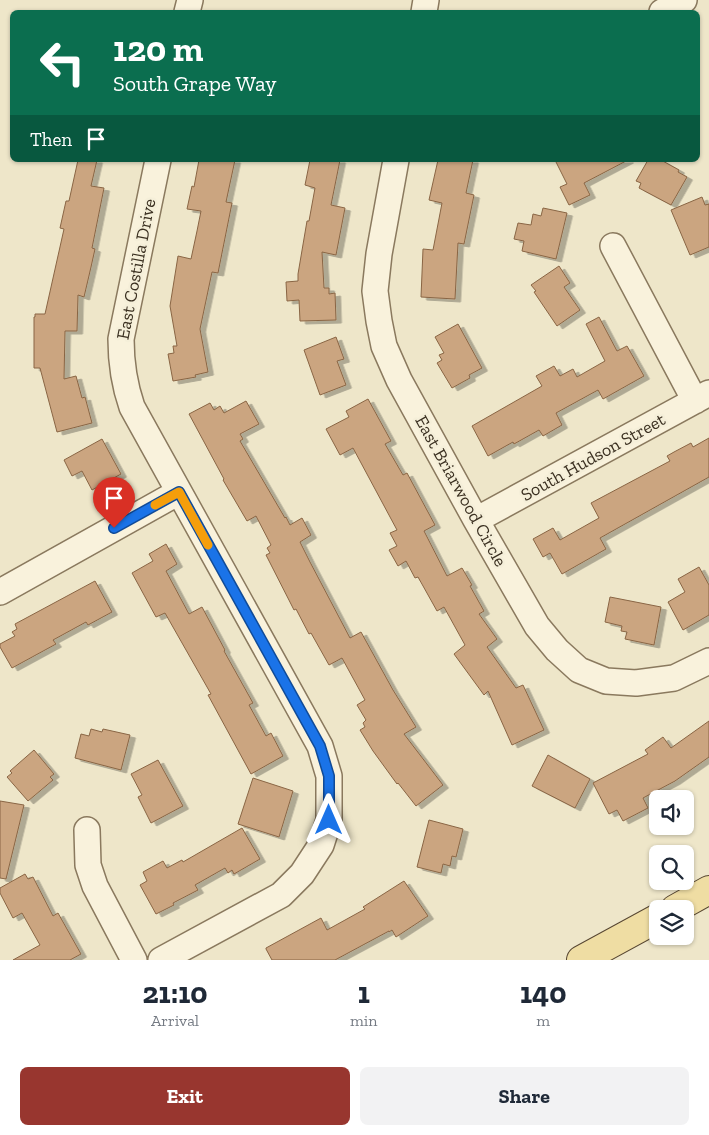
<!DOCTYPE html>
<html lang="en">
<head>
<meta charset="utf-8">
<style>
  body { margin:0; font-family:"Zilla Slab",serif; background:#f2f2f3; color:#1f2937; height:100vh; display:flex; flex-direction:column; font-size:19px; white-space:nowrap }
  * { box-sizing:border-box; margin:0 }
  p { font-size:16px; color:#747a83 }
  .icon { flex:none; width:28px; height:28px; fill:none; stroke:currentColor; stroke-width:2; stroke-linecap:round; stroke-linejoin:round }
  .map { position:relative; height:960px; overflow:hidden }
  .sheet { display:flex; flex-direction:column; background:#fff; flex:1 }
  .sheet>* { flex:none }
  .hud { position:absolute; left:10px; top:10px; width:690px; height:152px; border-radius:8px; box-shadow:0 1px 4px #0004; background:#0b6e4f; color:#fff; overflow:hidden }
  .tools { position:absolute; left:649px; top:790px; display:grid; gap:10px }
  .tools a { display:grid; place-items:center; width:45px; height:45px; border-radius:8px; background:#fff; box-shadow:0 1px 4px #0004; font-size:25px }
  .pin { position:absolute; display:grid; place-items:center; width:42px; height:42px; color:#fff; margin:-51px -21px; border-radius:50% 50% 50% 0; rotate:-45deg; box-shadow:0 0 5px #0007 }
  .pin .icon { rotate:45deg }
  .me { position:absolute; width:55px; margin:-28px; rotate:0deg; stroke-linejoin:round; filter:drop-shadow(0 0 4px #0008) }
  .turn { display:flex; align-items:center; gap:18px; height:105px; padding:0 20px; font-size:22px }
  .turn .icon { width:65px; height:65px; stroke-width:2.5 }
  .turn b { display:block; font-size:35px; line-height:42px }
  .then { display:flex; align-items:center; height:48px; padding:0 20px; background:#0003; gap:10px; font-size:19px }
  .eta { display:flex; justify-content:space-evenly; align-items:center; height:85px; text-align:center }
  .eta b { font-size:30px; font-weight:800; line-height:35px }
  .button { display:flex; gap:10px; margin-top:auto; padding:10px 20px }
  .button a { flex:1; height:58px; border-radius:8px; background:#98362f; color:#fff; font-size:20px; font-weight:800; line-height:58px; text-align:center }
  .button a+a { background:#f2f2f3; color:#1f2937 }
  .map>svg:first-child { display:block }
  .building { fill:#cba580; stroke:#896544; filter:url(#shadow) }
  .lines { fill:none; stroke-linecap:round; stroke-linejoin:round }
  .minor-casing { stroke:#8a795e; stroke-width:28 }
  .major-casing { stroke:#584732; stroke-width:30 }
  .minor { stroke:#f9f2dc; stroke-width:25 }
  .major { stroke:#efdda3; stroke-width:28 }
  .route-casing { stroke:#114b97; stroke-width:12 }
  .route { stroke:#1a73e8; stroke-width:9 }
  .slow { stroke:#f59e0b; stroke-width:9 }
  .labels { text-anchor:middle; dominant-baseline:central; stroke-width:5; stroke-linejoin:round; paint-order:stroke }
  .street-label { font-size:18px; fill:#3b3021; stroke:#f5efd9 }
</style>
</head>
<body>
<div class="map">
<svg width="709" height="960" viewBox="0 0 709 960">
  <defs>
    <filter id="shadow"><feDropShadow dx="5.5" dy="3" stdDeviation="0" flood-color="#0004"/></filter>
  </defs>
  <rect width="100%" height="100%" fill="#eee6c9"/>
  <path class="building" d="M78,160H97L91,186L104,188L92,248L95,249L91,267L84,297L78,295L77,331H65L64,379L76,376L82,398L85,397L92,423L57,432L40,368H34V317H35V314H45L64,229L60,228L66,201H69Z
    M199,160H235L226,202L232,203L218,273L212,272L200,329L208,372L195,375L196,377L173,381L168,354L174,353L173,346H177L170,306L178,256L191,259L197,231L201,211L187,209L192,186L194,187Z
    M310,160H340L331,205L345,208L336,255L322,252L324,288H329V294L335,293L336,320L300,321L299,300L287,301L286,282L298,281V274L307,221H309L315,188L305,185Z
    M438,160H473L466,193L474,195L464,244L458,243L455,299L421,297L423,249L433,250L442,203L429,200Z
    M555,160H628L584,183L590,195L569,205L560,187L567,184Z
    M648,160H661L679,170L678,172L687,177L671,205L639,188L641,183L636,181Z
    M702,197L705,205L709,204V247L690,255L671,210Z
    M543,208L567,213L556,259L522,251L524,241L514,239L518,223L531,225L533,214L541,216Z
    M559,266L570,283L564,287L580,310L557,326L534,292L536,291L531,285Z
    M599,317L617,351L627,346L644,376L603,399L598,390L556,413L562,425L543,436L539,430L514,444L513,442L488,456L472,426L542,386L536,376L554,366L560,376L573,369L577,377L605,361L586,324Z
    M458,324L482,368L469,375L470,378L452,388L437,363L442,360L439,355L444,353L435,337Z
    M336,337L344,359L337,361L346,385L320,395L304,350Z
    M368,399L391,441L385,444L403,475L407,473L435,525L424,531L447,576L462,568L472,585L470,586L484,611L479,614L497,639L487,647L516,688L523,685L544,730L512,745L488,691L484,695L454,654L465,645L444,607L437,611L418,577L415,578L406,561L398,566L389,550L397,546L390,533L397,530L353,448L340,455L326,429L349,417L346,411Z
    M246,401L259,424L240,434L243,439L240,441L285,518L286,517L290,525L302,518L311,535L300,542L310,562L350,638L361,632L393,690L416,727L404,734L443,785L416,806L398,783L397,784L373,751L360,730L365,727L363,723L366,720L357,705L365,700L342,658L329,665L311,633L309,634L296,609L294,610L266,555L270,553L267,548L271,545L256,516L247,521L223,480L224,479L189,414L210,403L214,410L220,406L224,413Z
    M709,438V477L600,538L606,549L562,574L550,553L543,557L533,539L553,528L560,540L599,518L591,503L670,461L667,456L674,452L691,443L693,447Z
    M102,439L121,474L92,490L82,471L72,476L64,460Z
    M166,544L177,564L166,571L189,614L202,607L225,650L224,651L253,703L249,705L266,736L271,733L283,756L251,774L208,695L211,694L165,613L156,617L132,573L153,561L149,554Z
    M699,567L709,585V615L683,630L668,602L685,592L678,579Z
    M95,581L112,612L88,625L86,622L53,640L56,644L12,668L0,647V644L15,636L12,632L17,629L15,624Z
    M610,597L661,607L654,645L625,639L627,632L621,631L622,626L605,622Z
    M709,721V757L675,781L643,798L648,808L623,821L617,810L609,814L593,783L648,754L645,750L663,737L671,748Z
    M91,729L102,732L103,729L130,735L121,770L75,758L81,734L89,736Z
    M34,750L54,774L50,777L53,780L28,801L7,777L12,773L10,771Z
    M548,755L590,779L575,808L532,786Z
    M158,760L183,806L151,823L138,797L142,795L131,774Z
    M253,778L293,791L279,837L238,824Z
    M0,801L24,805L6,879L0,878Z
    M429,820L463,829L456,857L452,856L450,866L443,864L441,873L417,867Z
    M242,828L260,859L234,874L232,870L228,873L225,868L195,885L198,890L173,903L174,905L156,914L140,885L147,881L143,872L163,861L167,868L182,860L183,862Z
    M25,874L28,879L33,877L53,916L58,913L81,954L70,960H13L40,945L22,913L13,918L0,893V888Z
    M404,881L428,916L396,937L392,930L389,932V931L335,960H272L266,949V948L321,918L327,930L365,909L363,907Z"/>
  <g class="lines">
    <g class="minor-casing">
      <path id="minor" d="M187,12L190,0
        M424,12L426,0
        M662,12L684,0
        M158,160L121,339C121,364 124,384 132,407L320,746L329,776V820L321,845L302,874L281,895L161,960
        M396,160L379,254L375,291L379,321L384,346L399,380L476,520L537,626L557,650L579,670L606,681L636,683L674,678L709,661
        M613,246L695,401
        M476,520L709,393
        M0,592L179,492
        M87,830L88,865L95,886L134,960"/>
    </g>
    <g class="major-casing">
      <path id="major" d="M675,909L709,890
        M581,960L658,918"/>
    </g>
    <use href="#minor" class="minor"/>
    <use href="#major" class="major"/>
  </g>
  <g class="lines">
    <g class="route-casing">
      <path id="route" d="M114,528L179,492L320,746L329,776V820"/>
    </g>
    <use href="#route" class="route"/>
    <path class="slow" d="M155,505L179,492L208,545"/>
  </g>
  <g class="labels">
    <g class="street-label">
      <text transform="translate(136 269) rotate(-79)">East Costilla Drive</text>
      <text transform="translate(593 457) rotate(-29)">South Hudson Street</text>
      <text transform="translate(461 491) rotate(61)">East Briarwood Circle</text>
    </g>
  </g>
</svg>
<div class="tools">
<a><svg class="icon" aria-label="sound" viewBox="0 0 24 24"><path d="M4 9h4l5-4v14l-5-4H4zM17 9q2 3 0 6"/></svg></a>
<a><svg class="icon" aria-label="search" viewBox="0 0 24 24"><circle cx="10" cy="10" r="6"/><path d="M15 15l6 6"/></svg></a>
<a><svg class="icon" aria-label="layers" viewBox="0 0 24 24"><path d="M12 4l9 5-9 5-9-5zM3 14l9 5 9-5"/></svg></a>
</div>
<div class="pin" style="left:114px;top:528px;background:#d93025"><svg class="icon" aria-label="arrive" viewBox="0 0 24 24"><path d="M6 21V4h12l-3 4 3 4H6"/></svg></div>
<svg class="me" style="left:329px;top:820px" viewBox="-20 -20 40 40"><path d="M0-17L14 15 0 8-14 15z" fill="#1a73e8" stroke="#fff" stroke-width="4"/></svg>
<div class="hud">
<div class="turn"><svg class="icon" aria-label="left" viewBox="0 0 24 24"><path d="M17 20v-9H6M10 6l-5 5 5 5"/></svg><div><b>120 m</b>South Grape Way</div></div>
<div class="then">Then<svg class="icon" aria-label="arrive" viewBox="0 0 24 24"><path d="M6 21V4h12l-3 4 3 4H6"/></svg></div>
</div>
</div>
<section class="sheet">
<div class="eta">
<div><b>21:10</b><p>Arrival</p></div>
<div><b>1</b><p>min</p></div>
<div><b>140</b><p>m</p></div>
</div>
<div class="button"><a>Exit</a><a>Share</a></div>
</section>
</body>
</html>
